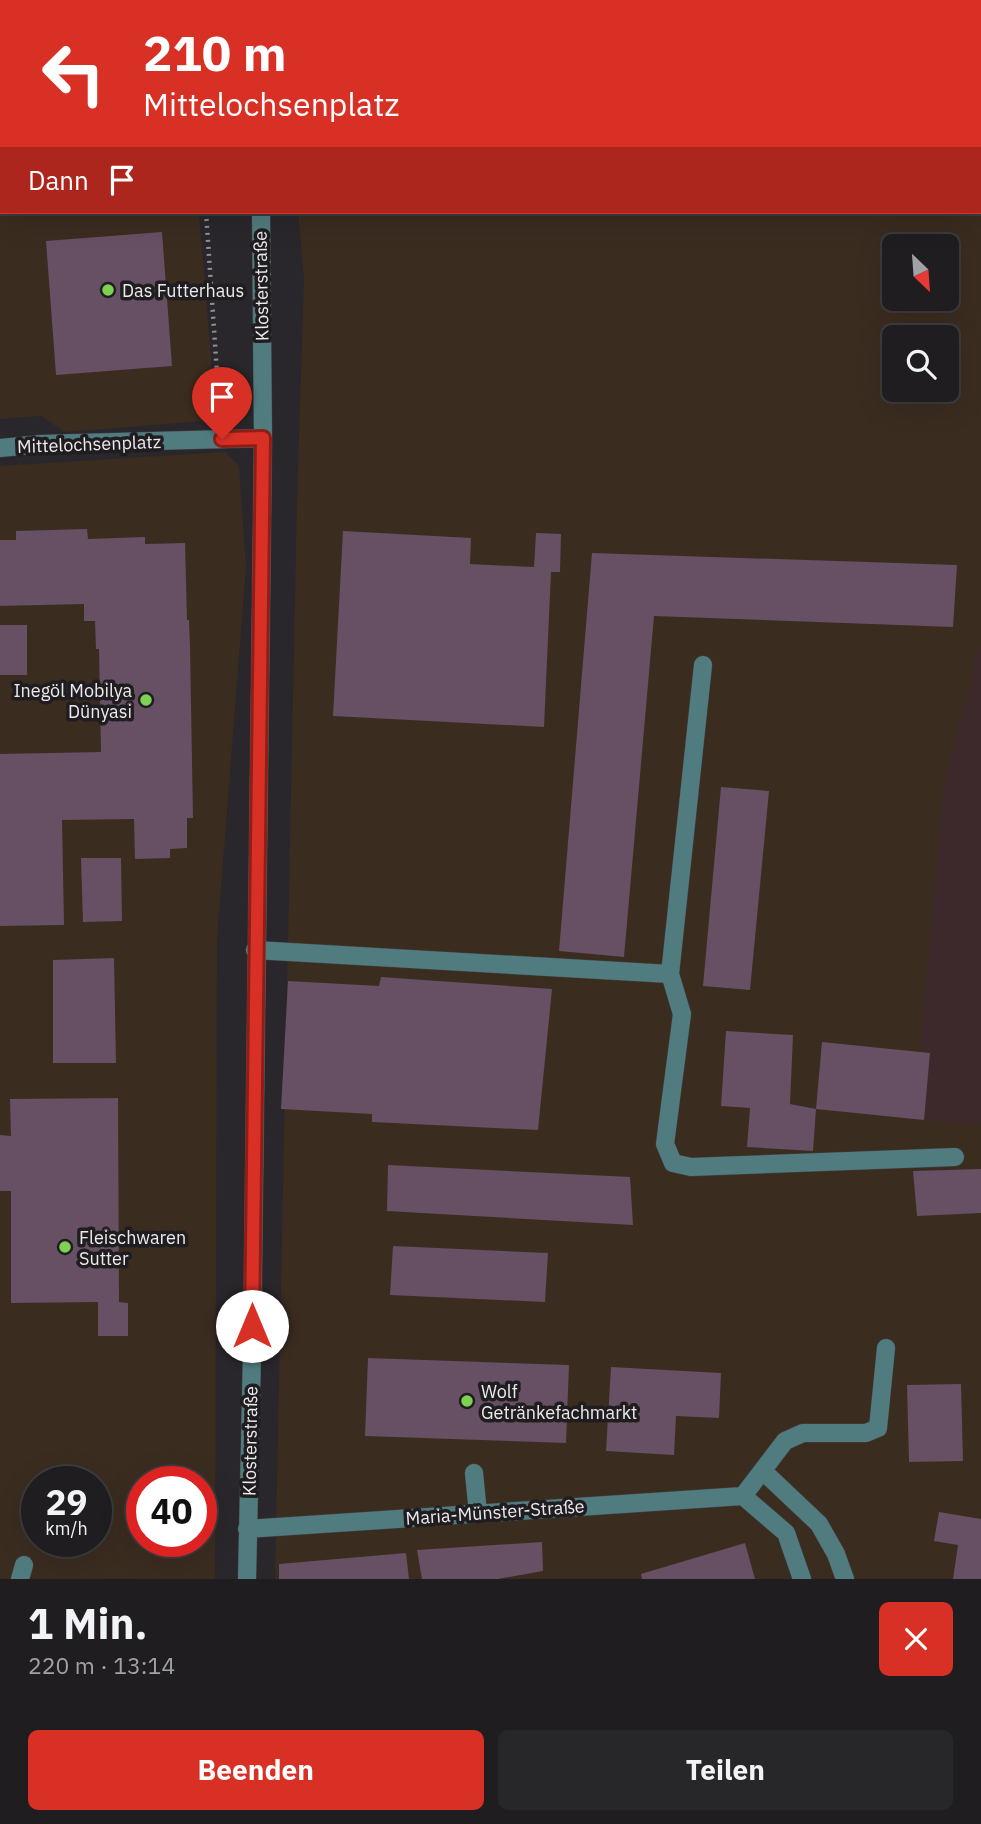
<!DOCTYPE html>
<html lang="de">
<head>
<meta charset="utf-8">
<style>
  body { margin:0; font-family:"IBM Plex Sans",sans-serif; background:#272629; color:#f1f3f6; height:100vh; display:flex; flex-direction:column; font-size:26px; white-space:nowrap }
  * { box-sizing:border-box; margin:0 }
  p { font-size:23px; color:#a1a2a5 }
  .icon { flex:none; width:38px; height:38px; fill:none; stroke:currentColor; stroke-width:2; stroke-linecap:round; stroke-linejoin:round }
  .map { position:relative; height:1579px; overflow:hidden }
  .side { display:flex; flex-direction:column; background:#1f1d20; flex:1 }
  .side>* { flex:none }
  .hud { position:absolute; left:0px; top:0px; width:982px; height:214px; box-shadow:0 7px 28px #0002,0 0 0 2px #3c3b3e; background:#d93025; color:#fff; overflow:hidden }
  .needle { width:46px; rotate:155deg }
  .tools { position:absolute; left:882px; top:234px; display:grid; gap:14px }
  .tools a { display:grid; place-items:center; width:77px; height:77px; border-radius:10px; background:#1f1d20; box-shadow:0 7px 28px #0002,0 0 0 2px #3c3b3e; font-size:35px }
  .speed { position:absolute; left:21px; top:1466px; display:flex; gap:14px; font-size:35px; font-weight:700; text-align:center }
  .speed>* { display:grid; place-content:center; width:91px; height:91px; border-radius:50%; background:#1f1d20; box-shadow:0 7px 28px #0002,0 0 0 2px #3c3b3e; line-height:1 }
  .speed small { font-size:18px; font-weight:400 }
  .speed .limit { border:10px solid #d22; background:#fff; color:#111 }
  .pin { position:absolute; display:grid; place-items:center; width:60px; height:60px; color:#fff; margin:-72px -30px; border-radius:50% 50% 50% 0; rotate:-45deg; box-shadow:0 0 7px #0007 }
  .pin .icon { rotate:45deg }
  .me { position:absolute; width:77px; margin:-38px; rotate:0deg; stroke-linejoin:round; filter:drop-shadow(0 0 5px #0008) }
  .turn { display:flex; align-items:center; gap:24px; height:147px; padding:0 28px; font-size:32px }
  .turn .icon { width:91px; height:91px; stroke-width:2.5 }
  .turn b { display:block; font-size:49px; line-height:60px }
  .then { display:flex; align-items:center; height:66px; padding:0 28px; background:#0003; gap:14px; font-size:26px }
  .round { display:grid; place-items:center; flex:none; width:74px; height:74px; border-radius:10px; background:#272629 }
  .headline { display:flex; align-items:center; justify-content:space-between; height:119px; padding:0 28px }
  h1 { font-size:42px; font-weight:800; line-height:52px }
  .action { display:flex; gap:14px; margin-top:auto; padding:14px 28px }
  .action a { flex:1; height:80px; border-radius:10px; background:#d93025; color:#fff; font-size:28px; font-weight:800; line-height:80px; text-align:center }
  .action a+a { background:#272629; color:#f1f3f6 }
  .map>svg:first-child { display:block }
  .commercial { fill:#3b2c20; fill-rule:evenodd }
  .industrial { fill:#3d292b }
  .building { fill:#674f64 }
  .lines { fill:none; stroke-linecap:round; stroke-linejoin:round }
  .minor-casing { stroke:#444246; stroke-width:19 }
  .path { stroke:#918f92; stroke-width:4.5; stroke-dasharray:2 5; stroke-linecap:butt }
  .minor { stroke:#517c7f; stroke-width:18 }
  .route-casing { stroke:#8d1f18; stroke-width:18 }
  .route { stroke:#d93025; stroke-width:12 }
  .poi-dot { fill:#7ed153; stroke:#201d21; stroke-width:2.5 }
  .labels { text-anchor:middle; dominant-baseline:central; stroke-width:7; stroke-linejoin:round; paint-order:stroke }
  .street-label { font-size:18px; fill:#eceaed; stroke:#201d21 }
  .poi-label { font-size:18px; fill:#eceaed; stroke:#201d21; text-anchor:start }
</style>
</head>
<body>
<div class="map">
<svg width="981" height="1579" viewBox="0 0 981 1579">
  <rect width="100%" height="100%" fill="#29272b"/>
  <path class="commercial" d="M0,0H181V2H2V212H199L216,420L65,432L41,416L0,419Z
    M281,0H981V1579H275L297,500L304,279L298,212H980V2ZM894,247H947V299H894ZM894,338H947V390H894Z
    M225,452L239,466L246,566L217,939L215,1579H0V466ZM37,1482H96V1542H37ZM142,1482H201V1542H142Z"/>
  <path class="industrial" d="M981,644V1124L924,1120L930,1053L920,1051L944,785Z"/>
  <path class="building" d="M162,232L172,366L56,375L46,241Z
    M87,529L88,539L145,537V544L185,543L187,620H189L190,647L193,818H187V848L170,849V858L135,859L134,819L62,820L64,925L0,926V754L101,752L99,649H96L95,621H84V604L0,606V540H16V531Z
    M343,531L471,538L470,564L534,567L536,533L561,534L560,572H551L544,727L333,716Z
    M592,553L957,565L953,627L654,616L624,957L559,951Z
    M0,625H27V675H0Z
    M721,787L769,791L750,990L703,986Z
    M81,858H121L122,921L83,922Z
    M114,958L116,1063H53V960Z
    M381,977L552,989L538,1130L372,1122V1114L281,1109L288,981L379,986Z
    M726,1031L793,1035L790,1104L816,1109L822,1042L930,1053L924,1120L816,1109L813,1151L747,1147L750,1108L721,1106Z
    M118,1098L119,1302L128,1303V1336H98V1302L11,1303V1191H0V1135L11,1136L10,1099Z
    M388,1165L630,1177L633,1225L387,1211Z
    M981,1169V1213L917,1216L913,1171Z
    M393,1246L548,1253L545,1302L390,1295Z
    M368,1358L569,1365L566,1443L365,1436Z
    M611,1367L721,1373L719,1418L676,1416L674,1455L606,1451Z
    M961,1384L963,1461L909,1462L907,1385Z
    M939,1512L981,1519V1579H953L958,1545L934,1541Z
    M542,1542L543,1571L498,1579H422L417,1550Z
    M745,1543L755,1579H642L641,1574Z
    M406,1553L409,1579H279V1564Z"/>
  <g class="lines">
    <g class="minor-casing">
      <path id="minor" d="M251,0L252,2
        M980,135L981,136
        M0,448L41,444L263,438
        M255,950L670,974L703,665
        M670,974L682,1014L665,1144L673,1163L691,1167L955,1157
        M763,1471L819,1524L836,1554L845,1579
        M474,1473L478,1513
        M743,1496L785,1441L803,1433H866L878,1428L886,1348
        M743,1496L786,1533L802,1579
        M247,1529L743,1496
        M20,1579L24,1565
        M247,1579L252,1353L263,438L261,212"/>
    </g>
    <path class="path" d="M189,0V2
      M206,212L220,417"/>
    <use href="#minor" class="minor"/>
  </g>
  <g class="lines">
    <g class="route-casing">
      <path id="route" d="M222,439L263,438L252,1326"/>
    </g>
    <use href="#route" class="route"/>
  </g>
  <g class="poi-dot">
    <circle cx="108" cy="290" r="7"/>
    <circle cx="146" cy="700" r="7"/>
    <circle cx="65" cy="1247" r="7"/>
    <circle cx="467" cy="1401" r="7"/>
  </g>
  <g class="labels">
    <g class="street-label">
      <text transform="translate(261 286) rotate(-91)">Klosterstraße</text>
      <text transform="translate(89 444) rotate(-2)">Mittelochsenplatz</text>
      <text transform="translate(250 1441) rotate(-89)">Klosterstraße</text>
      <text transform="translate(495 1512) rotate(-4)">Maria-Münster-Straße</text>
    </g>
    <g class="poi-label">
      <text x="122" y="290">Das Futterhaus</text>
      <text x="132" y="690" text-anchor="end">Inegöl Mobilya<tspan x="132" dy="21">Dünyasi</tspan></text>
      <text x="79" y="1237">Fleischwaren<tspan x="79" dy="21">Sutter</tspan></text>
      <text x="481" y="1391">Wolf<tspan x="481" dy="21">Getränkefachmarkt</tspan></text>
    </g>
  </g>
</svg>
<div class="tools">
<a><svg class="needle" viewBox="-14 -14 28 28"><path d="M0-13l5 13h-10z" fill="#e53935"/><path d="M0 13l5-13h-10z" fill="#a1a2a5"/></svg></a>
<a><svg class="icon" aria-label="search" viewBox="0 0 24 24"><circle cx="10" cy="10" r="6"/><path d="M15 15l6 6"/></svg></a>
</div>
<div class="speed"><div>29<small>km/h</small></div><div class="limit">40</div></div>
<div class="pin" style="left:222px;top:439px;background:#d93025"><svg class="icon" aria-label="arrive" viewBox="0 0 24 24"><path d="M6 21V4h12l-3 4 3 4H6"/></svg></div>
<svg class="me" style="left:252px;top:1326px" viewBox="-20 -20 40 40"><circle r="19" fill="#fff"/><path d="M0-13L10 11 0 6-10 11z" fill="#d93025"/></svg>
<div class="hud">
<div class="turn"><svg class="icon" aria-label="left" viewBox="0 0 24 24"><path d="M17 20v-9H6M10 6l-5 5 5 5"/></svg><div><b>210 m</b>Mittelochsenplatz</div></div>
<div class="then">Dann<svg class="icon" aria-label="arrive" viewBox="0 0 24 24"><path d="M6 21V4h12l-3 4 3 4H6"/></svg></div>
</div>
</div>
<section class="side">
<div class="headline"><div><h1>1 Min.</h1><p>220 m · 13:14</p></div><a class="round" style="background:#d93025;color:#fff"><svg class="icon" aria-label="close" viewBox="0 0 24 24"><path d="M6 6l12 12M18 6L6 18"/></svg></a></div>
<div class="action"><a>Beenden</a><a>Teilen</a></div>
</section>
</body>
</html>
